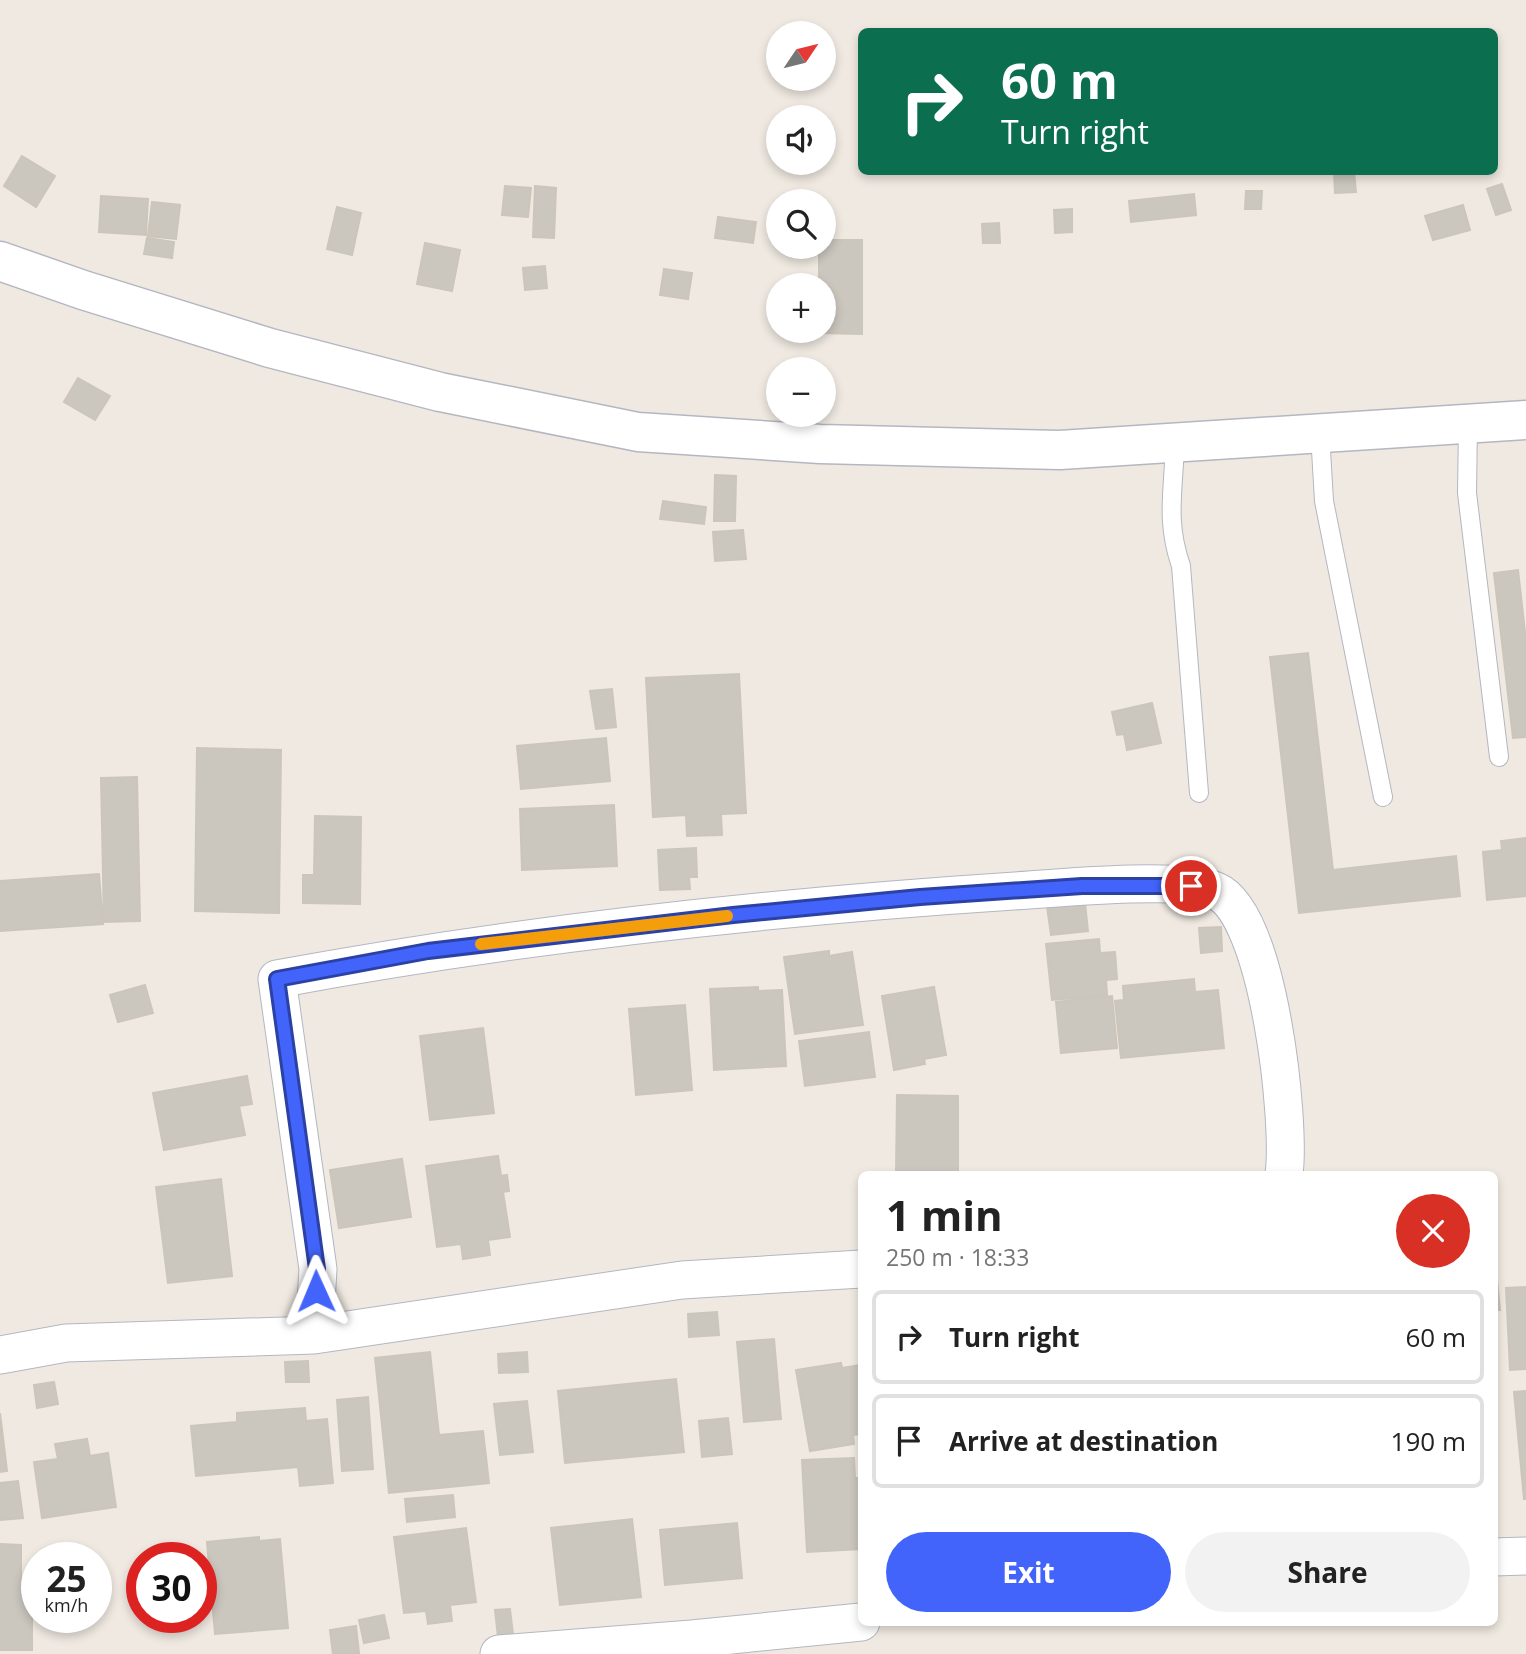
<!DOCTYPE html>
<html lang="en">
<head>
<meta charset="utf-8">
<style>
  body { margin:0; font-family:"Open Sans",sans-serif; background:#f2f2f2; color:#222; height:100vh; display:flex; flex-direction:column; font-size:26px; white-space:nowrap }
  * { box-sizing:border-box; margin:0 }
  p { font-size:23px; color:#767676 }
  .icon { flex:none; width:38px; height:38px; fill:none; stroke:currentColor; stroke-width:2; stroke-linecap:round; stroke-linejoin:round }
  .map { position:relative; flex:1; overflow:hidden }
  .panel { position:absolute; left:858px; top:1171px; width:640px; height:455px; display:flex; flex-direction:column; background:#fff; border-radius:10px; box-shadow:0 4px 10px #0003 }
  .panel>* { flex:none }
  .top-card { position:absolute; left:858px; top:28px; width:640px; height:147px; border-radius:10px; box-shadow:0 4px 10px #0003; background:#0b6e4f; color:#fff; overflow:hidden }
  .needle { width:46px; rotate:55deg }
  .tools { position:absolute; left:766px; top:21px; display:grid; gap:14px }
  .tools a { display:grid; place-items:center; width:70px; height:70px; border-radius:50%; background:#fff; box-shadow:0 4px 10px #0003; font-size:35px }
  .speed { position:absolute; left:21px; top:1542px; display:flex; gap:14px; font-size:35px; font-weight:700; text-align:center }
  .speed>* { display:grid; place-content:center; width:91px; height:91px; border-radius:50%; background:#fff; box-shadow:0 4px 10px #0003; line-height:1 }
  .speed small { font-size:18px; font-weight:400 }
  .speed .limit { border:10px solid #d22; background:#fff; color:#111 }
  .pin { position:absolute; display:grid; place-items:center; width:60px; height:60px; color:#fff; margin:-30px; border:4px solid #fff; border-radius:50%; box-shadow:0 2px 7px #0007 }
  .me { position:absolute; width:77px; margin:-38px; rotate:359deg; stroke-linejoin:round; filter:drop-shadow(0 0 5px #0008) }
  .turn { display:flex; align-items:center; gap:24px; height:147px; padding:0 28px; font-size:32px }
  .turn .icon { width:91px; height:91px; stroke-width:2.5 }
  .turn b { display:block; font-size:49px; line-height:60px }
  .round { display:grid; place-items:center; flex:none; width:74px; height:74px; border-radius:37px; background:#f2f2f2 }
  .overview { display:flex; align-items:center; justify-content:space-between; height:119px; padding:0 28px }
  h1 { font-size:42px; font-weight:700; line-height:52px }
  .primary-button { display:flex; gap:14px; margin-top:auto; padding:14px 28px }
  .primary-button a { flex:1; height:80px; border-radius:42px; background:#4264fb; color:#fff; font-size:28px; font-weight:700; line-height:80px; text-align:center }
  .primary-button a+a { background:#f2f2f2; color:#222 }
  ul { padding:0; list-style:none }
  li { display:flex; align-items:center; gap:21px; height:94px; margin:0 14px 10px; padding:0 14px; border:4px solid #e0e0e0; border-radius:10px }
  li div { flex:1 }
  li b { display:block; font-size:26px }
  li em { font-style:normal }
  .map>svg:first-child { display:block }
  .building { fill:#cbc7bf; stroke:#cbc5ba; stroke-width:2 }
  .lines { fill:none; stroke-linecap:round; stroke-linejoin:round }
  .lane-casing { stroke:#b4b7c1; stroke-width:20 }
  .street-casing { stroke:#b4b7c1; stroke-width:39 }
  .secondary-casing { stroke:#b4b7c1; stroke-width:41 }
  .lane { stroke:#fff; stroke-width:18 }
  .street { stroke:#fff; stroke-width:37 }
  .secondary { stroke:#fff; stroke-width:38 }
  .route-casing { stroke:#2b41a3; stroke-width:18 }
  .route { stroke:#4264fb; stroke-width:12 }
  .slow { stroke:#f59e0b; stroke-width:12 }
</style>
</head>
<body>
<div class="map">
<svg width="1526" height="1654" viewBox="0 0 1526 1654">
  <rect width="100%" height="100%" fill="#efe9e1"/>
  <path class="building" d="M22,156L55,176L36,207L4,186Z
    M1334,172H1354L1356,192L1335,193Z
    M1502,184L1511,210L1496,215L1487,189Z
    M505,186L531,188L528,217L502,215Z
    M535,186L556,188L554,238L533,237Z
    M1246,191H1262L1261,209H1245Z
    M1194,194L1196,215L1131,222L1129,201Z
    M101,196L148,199L146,235L99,232Z
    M152,202L180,205L176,239L148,236Z
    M1463,205L1470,230L1433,240L1425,216Z
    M337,207L361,213L352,255L327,249Z
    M1072,209V232L1055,233L1054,210Z
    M718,217L756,222L753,243L715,238Z
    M999,223L1000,243H983L982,224Z
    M147,238L174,242L172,258L144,254Z
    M824,240H862V334L818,333L824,331V285H819V247H824Z
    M425,243L460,250L452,291L417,284Z
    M545,266L547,288L525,290L523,268Z
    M664,269L692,273L688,299L660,295Z
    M78,378L110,396L95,420L64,402Z
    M715,475L736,476L735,521H714Z
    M663,501L706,507L704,524L660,519Z
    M743,530L746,559L715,561L713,532Z
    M1518,570L1526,641V737L1513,738L1494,573Z
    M1308,653L1333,870L1456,856L1460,896L1299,913L1270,657Z
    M739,674L746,813L721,814L722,835L687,836L686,815L653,817L646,678Z
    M612,689L616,727L596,729L590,691Z
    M1152,703L1161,743L1127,750L1124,734L1117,735L1112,712Z
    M606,738L610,781L521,789L517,746Z
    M197,748L281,750L279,913L195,911Z
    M137,777L140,921L104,922L101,778Z
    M614,805L617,866L522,870L520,809Z
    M315,816L361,817L360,904L303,903V875H314Z
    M1526,838V896L1487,900L1483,852L1502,850L1501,841Z
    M696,848L697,877H689L690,889L660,890L658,850Z
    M99,874L103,924L0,931V881Z
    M1085,903L1088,931L1051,935L1047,907Z
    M1221,927L1222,951L1201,953L1199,928Z
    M1099,939L1100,953L1115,952L1117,979L1106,980L1107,995L1052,1000L1046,944Z
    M829,951V956L852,952L863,1025L795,1034L784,957Z
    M1194,979L1195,992L1218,990L1224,1048L1121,1058L1115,1001L1124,1000L1123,986Z
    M145,985L153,1013L118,1022L110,995Z
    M758,987V991L782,990L786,1066L714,1070L710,989Z
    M934,987L946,1055L924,1059L925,1064L894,1070L882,996Z
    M1112,996L1117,1048L1061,1053L1056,1002Z
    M685,1005L692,1090L636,1095L629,1009Z
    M483,1028L494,1113L430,1120L420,1036Z
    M869,1032L875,1077L805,1086L799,1041Z
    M247,1076L252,1104L239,1106L245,1135L164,1150L153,1093Z
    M897,1095L958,1096V1174H896Z
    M498,1156L501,1176L507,1175L509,1191L503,1192L510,1237L488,1240L490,1255L463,1259L461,1244L437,1247L426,1166Z
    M402,1159L411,1217L339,1228L330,1170Z
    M221,1179L232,1276L168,1283L156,1187Z
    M1494,1251L1500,1310H1494Z
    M1526,1287V1369L1510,1370L1506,1288Z
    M717,1312L719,1335L689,1337L688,1314Z
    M774,1339L781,1419L744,1422L737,1342Z
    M430,1352L439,1435L483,1431L489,1483L389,1493L375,1358Z
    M527,1352L528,1372L499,1373L498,1354Z
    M308,1361L309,1382H286L285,1362Z
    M841,1363L842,1368L861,1365V1434L853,1435L854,1444L810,1451L796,1370Z
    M676,1379L684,1452L565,1463L558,1391Z
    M54,1382L58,1404L37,1408L34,1385Z
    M1526,1391V1499H1524L1514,1392Z
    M368,1397L373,1469L342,1471L337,1400Z
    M527,1401L533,1452L500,1455L494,1404Z
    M305,1408L306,1421L327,1419L333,1483L300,1486L298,1467L196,1476L191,1426L237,1422V1413Z
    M0,1413L7,1471L0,1472Z
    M728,1418L732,1454L702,1457L699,1421Z
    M87,1439L90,1456L108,1453L116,1507L42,1518L34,1462L58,1459L55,1444Z
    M854,1458L855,1478H861V1549L807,1552L802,1460Z
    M18,1481L23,1518L0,1520V1483Z
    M453,1495L455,1517L407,1522L405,1499Z
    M632,1519L641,1597L560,1605L551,1528Z
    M737,1523L742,1578L665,1585L660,1530Z
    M466,1528L476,1602L450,1605L452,1621L428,1624L426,1611L404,1613L394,1537Z
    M259,1537V1541L280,1539L288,1628L215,1634L207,1542Z
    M0,1544L21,1545V1579H32V1650H0Z
    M510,1609L513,1635L498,1637L495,1610Z
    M384,1615L389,1638L364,1643L359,1620Z
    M356,1626L359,1653L333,1654L330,1630Z"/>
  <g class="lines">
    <g class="lane-casing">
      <path id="lane" d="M1468,424L1467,493L1499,757
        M1320,433L1324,501L1383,797
        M1175,442C1174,489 1165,520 1181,566L1199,793"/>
    </g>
    <g class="street-casing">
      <path id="street" d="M314,1335L318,1269L277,979C525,933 777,906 1029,890C1068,887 1185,877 1216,891C1269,913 1291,1122 1284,1174
        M0,1355L66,1343L314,1335L682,1280L861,1269
        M1494,1557L1526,1556
        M499,1654L692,1639L861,1622"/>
    </g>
    <g class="secondary-casing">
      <path id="secondary" d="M0,261L83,290L270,348L440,392L638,432L820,444L1060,450L1526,420"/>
    </g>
    <use href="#lane" class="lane"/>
    <use href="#street" class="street"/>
    <use href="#secondary" class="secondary"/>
  </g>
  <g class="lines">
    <g class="route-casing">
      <path id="route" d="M316,1291L317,1269L277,979L428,951L733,915L920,897L1082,886H1191"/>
    </g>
    <use href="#route" class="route"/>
    <path class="slow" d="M481,944L727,916"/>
  </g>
</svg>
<div class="tools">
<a><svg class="needle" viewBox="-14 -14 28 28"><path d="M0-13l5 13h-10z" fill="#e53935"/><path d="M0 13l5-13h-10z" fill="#767676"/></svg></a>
<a><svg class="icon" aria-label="sound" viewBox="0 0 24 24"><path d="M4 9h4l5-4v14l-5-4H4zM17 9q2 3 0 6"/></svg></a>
<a><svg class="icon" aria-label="search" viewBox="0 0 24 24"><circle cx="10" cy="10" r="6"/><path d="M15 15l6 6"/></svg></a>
<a>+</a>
<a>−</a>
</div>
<div class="speed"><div>25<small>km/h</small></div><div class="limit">30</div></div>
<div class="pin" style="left:1191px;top:886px;background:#d93025"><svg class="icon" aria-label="arrive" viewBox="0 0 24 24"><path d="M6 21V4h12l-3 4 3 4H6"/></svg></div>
<svg class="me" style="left:316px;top:1291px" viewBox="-20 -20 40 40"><path d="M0-17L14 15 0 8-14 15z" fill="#4264fb" stroke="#fff" stroke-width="4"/></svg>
<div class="top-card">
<div class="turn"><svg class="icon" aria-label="right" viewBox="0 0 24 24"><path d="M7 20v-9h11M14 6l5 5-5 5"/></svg><div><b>60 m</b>Turn right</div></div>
</div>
<section class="panel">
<div class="overview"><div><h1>1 min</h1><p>250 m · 18:33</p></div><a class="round" style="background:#d93025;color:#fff"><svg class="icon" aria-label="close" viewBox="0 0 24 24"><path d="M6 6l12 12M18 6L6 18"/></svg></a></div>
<ul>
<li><svg class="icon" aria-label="right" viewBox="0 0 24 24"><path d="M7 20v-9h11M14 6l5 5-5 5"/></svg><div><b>Turn right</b></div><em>60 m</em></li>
<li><svg class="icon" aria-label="arrive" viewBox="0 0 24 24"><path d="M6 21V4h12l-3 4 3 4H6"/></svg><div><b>Arrive at destination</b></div><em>190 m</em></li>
</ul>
<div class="primary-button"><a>Exit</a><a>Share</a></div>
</section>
</div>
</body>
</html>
